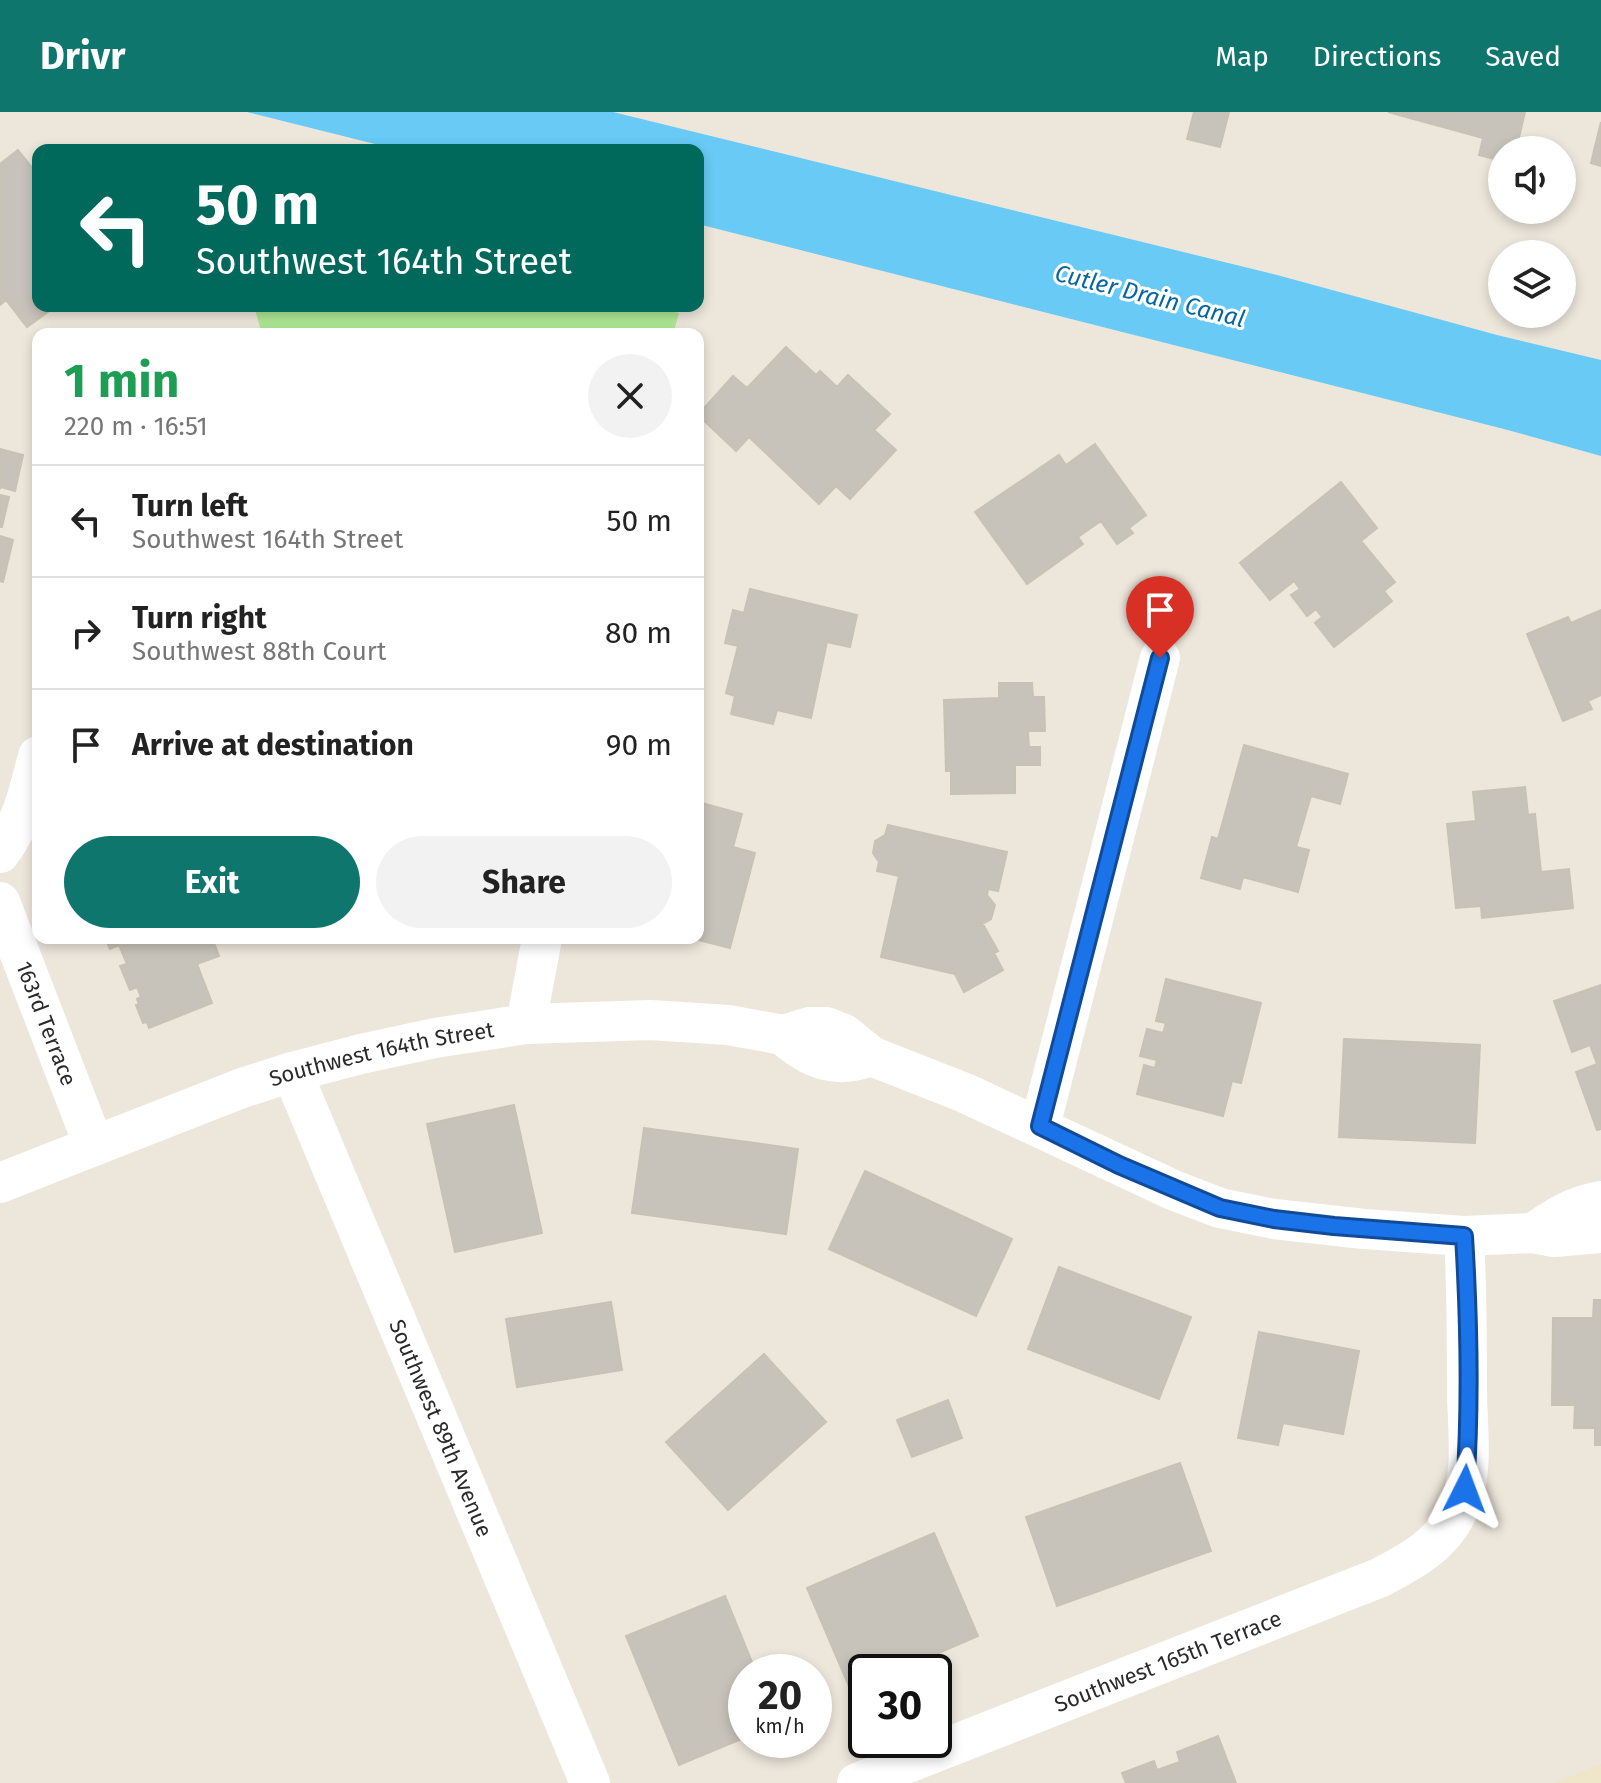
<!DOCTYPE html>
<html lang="en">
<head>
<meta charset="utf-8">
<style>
  body { margin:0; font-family:"Fira Sans",sans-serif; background:#f2f2f2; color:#222; height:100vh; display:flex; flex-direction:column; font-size:30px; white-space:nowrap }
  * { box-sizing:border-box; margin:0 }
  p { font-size:26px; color:#767676 }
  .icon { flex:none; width:44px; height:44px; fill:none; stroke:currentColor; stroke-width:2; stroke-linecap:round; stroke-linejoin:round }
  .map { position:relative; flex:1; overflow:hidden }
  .details { position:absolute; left:32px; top:216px; width:672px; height:616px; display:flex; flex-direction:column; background:#fff; border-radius:16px; box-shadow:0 4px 12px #0003 }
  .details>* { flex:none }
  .guide { position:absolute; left:32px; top:32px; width:672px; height:168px; border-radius:16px; box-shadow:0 4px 12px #0003; background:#00695c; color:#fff; overflow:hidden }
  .buttons { position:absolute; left:1488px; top:24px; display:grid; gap:16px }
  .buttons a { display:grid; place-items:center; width:88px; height:88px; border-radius:50%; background:#fff; box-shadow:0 4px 12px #0003; font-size:40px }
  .speed { position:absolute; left:728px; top:1542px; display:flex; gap:16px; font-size:40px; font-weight:700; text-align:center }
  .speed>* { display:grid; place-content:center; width:104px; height:104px; border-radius:50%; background:#fff; box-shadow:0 4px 12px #0003; line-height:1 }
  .speed small { font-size:20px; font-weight:400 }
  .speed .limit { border:4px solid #111; border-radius:12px; background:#fff; color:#111 }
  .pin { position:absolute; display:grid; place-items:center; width:68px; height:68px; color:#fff; margin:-82px -34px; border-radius:50% 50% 50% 0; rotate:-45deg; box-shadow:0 0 8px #0007 }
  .pin .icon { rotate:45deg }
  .me { position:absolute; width:88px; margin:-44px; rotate:3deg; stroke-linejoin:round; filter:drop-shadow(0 0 6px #0008) }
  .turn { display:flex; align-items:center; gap:28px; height:168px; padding:0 32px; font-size:36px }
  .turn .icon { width:104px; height:104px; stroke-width:2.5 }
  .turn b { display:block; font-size:56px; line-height:68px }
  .round { display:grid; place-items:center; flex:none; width:84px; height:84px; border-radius:42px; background:#f2f2f2 }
  .headline { display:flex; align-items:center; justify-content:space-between; height:136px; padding:0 32px }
  h1 { font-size:48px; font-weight:700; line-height:60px; color:#1e9e55 }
  .cta { display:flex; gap:16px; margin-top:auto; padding:16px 32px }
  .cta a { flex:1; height:92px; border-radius:48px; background:#0f766e; color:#fff; font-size:32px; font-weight:700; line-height:92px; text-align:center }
  .cta a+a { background:#f2f2f2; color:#222 }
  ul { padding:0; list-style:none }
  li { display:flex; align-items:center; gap:24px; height:112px; padding:0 32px; border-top:2px solid #e0e0e0 }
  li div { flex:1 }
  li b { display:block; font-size:30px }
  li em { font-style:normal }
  header { display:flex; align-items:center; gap:48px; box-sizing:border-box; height:112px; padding:0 40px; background:#0f766e; color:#fff }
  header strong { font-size:38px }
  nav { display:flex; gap:44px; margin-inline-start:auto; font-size:28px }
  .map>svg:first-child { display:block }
  .education { fill:#efe5c9 }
  .green { fill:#ade794 }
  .water { fill:#68caf5 }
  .building { fill:#c8c3ba; stroke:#c8c2b4; stroke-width:2 }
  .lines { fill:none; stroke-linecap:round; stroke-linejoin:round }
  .minor { stroke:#fff; stroke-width:40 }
  .route-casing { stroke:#114b97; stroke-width:20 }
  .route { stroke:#1a73e8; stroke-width:14 }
  .labels { text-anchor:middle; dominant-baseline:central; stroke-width:6; stroke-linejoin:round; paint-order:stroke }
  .street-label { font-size:22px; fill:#2a2a2a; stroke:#fff }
  .water-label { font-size:24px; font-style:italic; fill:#0666a2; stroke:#fff }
</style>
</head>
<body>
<header>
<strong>Drivr</strong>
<nav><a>Map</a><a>Directions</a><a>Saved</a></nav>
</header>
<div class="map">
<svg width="1601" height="1671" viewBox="0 0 1601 1671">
  <rect width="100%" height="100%" fill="#ede6db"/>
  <path class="education" d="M1601,1652V1671H1554Z"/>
  <path class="green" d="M254,194H653L679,201L673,222H262Z"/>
  <path class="water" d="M247,0H613L1277,163L1497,223L1601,248V344L1504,317L698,112V38H399Z"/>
  <path class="building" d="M1194,0H1229L1220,35L1187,27Z
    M1388,0H1525L1516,38H1502V49L1479,43L1483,26Z
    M1601,10V54L1591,51Z
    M18,38L38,63V194H56L27,215L6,188L0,193V52Z
    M786,235L816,263L820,259L837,275L848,263L890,302L874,318L896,338L850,387L836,374L819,392L749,325L736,339L698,303L733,264L747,276Z
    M1095,332L1146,403L1129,416L1133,421L1117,432L1101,409L1078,425L1083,432L1027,472L975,400L1059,343L1066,353Z
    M0,337L23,343L15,379L1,375L0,377Z
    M1341,370L1377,416L1361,429L1395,470L1384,479L1392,489L1334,535L1315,511L1322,505L1316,497L1307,504L1291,483L1300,477L1294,469L1270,488L1240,451Z
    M0,383L9,385L2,415H0Z
    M0,424L13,428L3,470L0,469Z
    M750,477L857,503L850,535L827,530L811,606L777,598L773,612L731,602L735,584L726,581L738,534L725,531L733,498L744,501Z
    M1601,498V583L1588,589L1592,597L1563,609L1527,522L1568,505L1571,511Z
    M999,571H1032L1033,585H1044L1045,619H1028L1029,635H1040V653H1015V681L951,682V659H946L944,588L999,586Z
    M1244,633L1348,662L1340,692L1311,684L1296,735L1309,738L1298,780L1243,765L1240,777L1201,766L1212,725L1218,727Z
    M1525,675L1528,703L1535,702L1541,760L1569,757L1573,796L1482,806L1481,794L1456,796L1447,712L1476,709L1473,680Z
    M698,690L742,702L733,735L755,741L730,836L691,826H698Z
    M888,713L1007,740L998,779L988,777L987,783L995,793L991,807L979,814H984L998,839L994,841L1003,858L964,880L955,862L881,845L899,764L877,759L879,750L873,741L875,729L885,723Z
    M105,826H212L219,844L197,852L212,891L149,916L147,910L143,911L136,893L139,892L137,887L141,885L137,875L130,878L120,854L127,852L119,833L110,837Z
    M1166,867L1261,891L1241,971L1232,969L1223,1004L1137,982L1144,953L1155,956L1157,948L1140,944L1147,917L1163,921L1166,911L1156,909Z
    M1601,873V1017L1597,1018L1576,960L1597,952L1590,933L1572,940L1554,889Z
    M1344,927L1480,933L1475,1031L1339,1025Z
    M514,993L542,1121L455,1140L427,1012Z
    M644,1016L798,1037L786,1122L632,1101Z
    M865,1059L1012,1127L976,1204L829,1137Z
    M1059,1155L1191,1205L1159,1287L1028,1237Z
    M1594,1188H1601V1333H1595V1316H1574L1575,1293H1552L1553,1206H1593Z
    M611,1190L622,1258L517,1275L506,1207Z
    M1259,1220L1359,1239L1343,1322L1283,1311L1278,1333L1238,1326Z
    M764,1242L826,1310L728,1398L666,1330Z
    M948,1288L962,1326L912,1345L897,1308Z
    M1180,1351L1211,1439L1057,1494L1026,1405Z
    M934,1421L978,1524L895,1560H866V1573L851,1579L807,1476Z
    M725,1484L756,1560H746V1625L679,1653L626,1524Z
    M1218,1624L1236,1671H1126L1122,1661L1154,1649L1157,1658L1180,1650L1177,1640Z"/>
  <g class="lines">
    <g class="minor">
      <path d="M0,741C22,712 29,679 38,644"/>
      <path id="s1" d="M0,790L94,1034"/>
      <path d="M526,912L542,826"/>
      <path d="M783,923C810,947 836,958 871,944"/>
      <path id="s2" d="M292,960L590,1671"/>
      <path d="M1040,1014L1160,546"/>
      <path id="s3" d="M0,1071L242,976L292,960L361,942L435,926L526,912L650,908L728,913L783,923L809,915H826L844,922L871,944L965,981L1173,1078L1220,1096L1274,1107L1364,1117L1464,1124L1533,1121L1554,1125L1601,1121"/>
      <path d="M1533,1121C1555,1106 1574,1093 1601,1089"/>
      <path id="s4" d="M857,1671L1379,1466C1410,1450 1442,1433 1457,1400C1474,1366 1468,1321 1467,1284C1467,1231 1467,1177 1464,1124"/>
    </g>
  </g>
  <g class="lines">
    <g class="route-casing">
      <path id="route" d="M1160,546L1040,1014L1119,1053L1220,1096L1274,1107L1334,1114L1464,1124C1469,1207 1471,1293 1465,1377"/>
    </g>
    <use href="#route" class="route"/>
  </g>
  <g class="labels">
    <g class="street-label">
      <text stroke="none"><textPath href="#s1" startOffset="130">163rd Terrace</textPath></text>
      <text stroke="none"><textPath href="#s3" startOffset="404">Southwest 164th Street</textPath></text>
      <text stroke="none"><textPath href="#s2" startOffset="386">Southwest 89th Avenue</textPath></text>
      <text stroke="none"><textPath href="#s4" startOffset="334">Southwest 165th Terrace</textPath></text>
    </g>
    <g class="water-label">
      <text transform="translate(1150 184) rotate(14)">Cutler Drain Canal</text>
    </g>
  </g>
</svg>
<div class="buttons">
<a><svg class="icon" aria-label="sound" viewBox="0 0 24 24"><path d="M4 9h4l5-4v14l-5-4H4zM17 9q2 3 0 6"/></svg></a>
<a><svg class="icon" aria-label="layers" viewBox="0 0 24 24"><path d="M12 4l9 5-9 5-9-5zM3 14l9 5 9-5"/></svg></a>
</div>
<div class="speed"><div>20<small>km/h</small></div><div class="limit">30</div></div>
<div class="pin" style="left:1160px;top:546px;background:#d93025"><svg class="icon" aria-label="arrive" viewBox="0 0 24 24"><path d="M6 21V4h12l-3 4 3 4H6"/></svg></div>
<svg class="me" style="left:1465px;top:1377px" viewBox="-20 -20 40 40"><path d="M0-17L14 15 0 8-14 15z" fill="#1a73e8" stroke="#fff" stroke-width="4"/></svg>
<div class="guide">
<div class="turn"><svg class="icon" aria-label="left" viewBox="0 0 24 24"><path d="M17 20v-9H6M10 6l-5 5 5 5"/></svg><div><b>50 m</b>Southwest 164th Street</div></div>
</div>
<section class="details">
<div class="headline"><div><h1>1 min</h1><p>220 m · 16:51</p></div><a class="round"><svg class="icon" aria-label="close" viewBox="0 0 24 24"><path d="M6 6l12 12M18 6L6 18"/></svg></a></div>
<ul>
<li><svg class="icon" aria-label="left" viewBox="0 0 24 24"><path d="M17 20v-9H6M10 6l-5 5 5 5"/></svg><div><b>Turn left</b><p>Southwest 164th Street</p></div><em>50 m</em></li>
<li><svg class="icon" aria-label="right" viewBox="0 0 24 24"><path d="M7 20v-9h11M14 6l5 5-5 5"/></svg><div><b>Turn right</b><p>Southwest 88th Court</p></div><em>80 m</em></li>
<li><svg class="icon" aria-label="arrive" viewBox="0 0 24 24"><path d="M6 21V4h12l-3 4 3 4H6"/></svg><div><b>Arrive at destination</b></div><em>90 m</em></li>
</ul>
<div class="cta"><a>Exit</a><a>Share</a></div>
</section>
</div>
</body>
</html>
